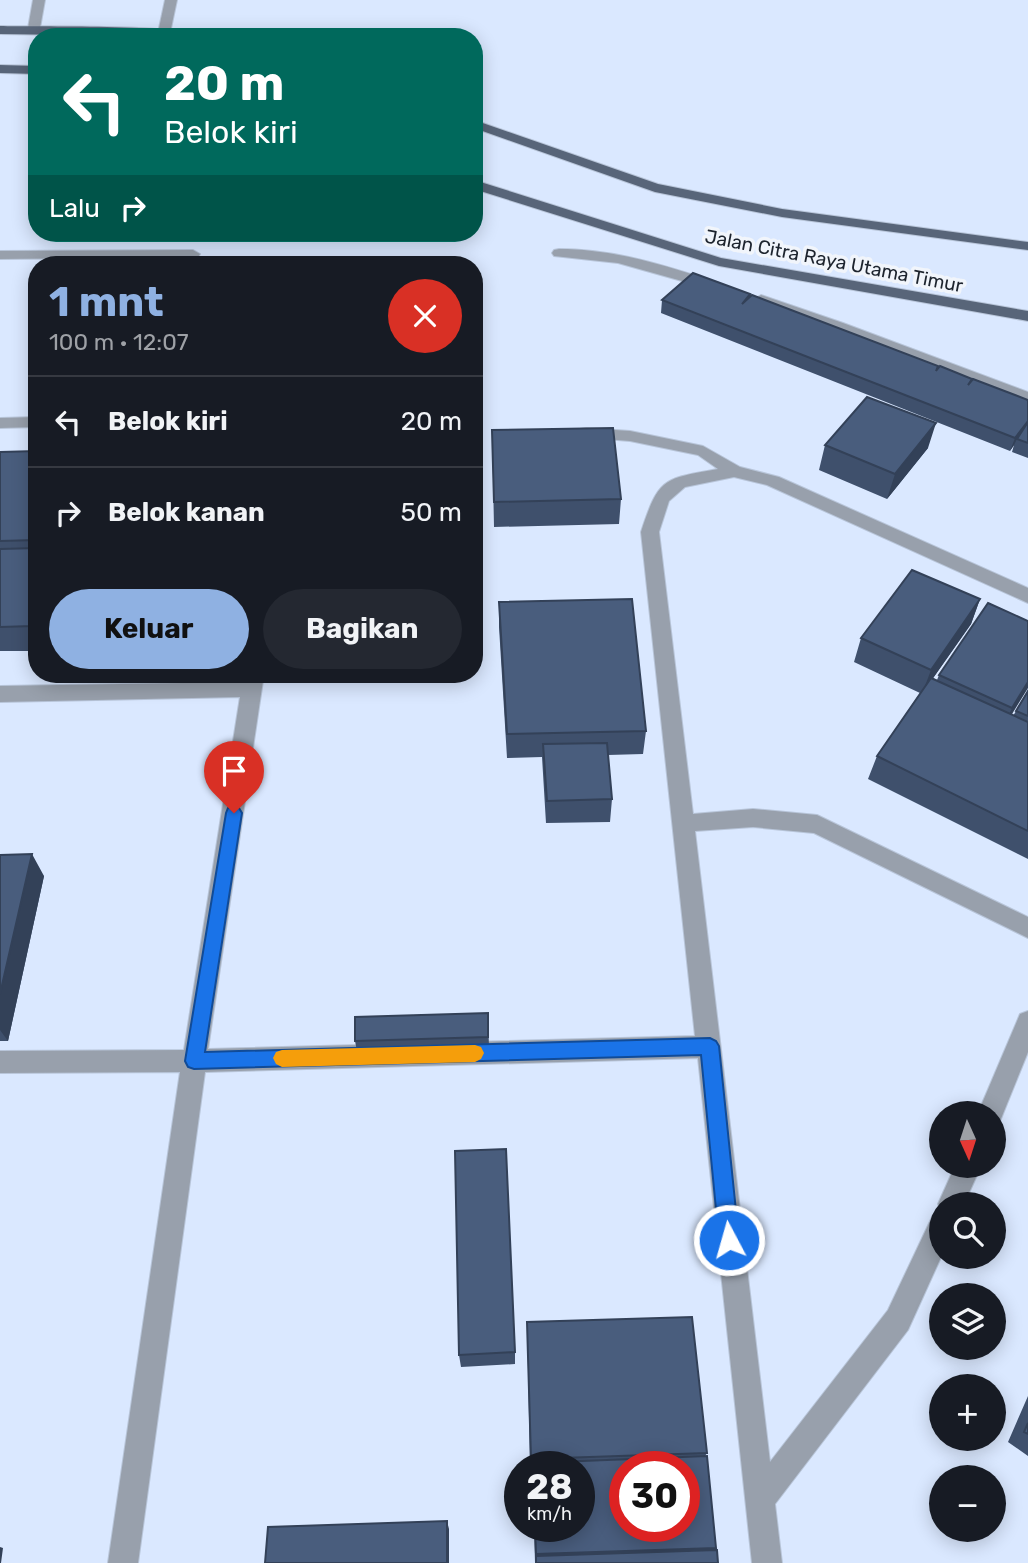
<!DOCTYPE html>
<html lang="id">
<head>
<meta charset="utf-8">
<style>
  body { margin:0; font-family:Rubik,sans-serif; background:#242831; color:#f1f3f6; height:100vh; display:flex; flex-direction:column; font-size:26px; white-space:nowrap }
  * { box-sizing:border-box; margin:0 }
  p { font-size:23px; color:#9ea1a6 }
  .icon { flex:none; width:38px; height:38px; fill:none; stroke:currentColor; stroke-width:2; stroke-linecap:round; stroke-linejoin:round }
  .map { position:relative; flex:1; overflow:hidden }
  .panel { position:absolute; left:28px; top:256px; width:455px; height:427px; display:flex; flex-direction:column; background:#171b24; border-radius:28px; box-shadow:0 4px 18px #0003 }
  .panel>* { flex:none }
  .hud { position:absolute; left:28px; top:28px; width:455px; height:214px; border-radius:28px; box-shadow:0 4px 18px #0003; background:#00695c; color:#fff; overflow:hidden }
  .needle { width:46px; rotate:177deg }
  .fabs { position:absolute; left:929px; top:1101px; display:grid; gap:14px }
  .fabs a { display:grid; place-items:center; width:77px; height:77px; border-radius:50%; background:#171b24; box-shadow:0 4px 18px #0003; font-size:35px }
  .speed { position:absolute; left:504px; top:1451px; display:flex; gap:14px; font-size:35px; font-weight:700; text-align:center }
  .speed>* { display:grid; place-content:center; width:91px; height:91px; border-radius:50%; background:#171b24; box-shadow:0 4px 18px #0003; line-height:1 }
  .speed small { font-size:18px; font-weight:400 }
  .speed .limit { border:10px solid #d22; background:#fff; color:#111 }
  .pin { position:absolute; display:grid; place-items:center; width:60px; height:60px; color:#fff; margin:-72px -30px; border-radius:50% 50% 50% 0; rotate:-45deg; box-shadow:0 0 7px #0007 }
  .pin .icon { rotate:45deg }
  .me { position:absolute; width:77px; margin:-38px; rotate:354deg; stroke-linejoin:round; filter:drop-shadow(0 0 5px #0008) }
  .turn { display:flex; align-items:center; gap:24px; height:147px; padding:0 21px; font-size:32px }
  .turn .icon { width:91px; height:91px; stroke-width:2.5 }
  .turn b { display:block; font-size:49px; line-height:60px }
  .then { display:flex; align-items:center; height:66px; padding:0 21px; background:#0003; gap:14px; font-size:26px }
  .round { display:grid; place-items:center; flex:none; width:74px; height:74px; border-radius:37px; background:#242831 }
  .headline { display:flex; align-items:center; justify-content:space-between; height:119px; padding:0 21px }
  h1 { font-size:42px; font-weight:700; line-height:52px; color:#8fb1e2 }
  .primary-button { display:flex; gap:14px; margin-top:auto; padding:14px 21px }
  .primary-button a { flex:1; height:80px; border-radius:42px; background:#8fb1e2; color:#111; font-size:28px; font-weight:700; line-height:80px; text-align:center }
  .primary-button a+a { background:#242831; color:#f1f3f6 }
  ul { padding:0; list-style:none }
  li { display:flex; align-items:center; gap:21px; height:91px; padding:0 21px; border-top:2px solid #363941 }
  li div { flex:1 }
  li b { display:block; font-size:26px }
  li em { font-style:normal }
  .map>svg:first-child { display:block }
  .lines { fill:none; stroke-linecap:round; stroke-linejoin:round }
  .minor-casing { stroke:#b8c5d9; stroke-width:2 }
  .major-casing { stroke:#b8c5d9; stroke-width:2 }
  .minor { fill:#98a0ac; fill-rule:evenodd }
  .major { fill:#586579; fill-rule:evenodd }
  .wall { fill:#3f506c }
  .shaded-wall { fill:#334158 }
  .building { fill:#495d7d; stroke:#334158; stroke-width:2; fill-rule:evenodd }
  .route { fill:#1a73e8; stroke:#114b97; stroke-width:2 }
  .slow { fill:#f59e0b }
  .labels { text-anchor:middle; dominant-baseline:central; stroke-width:7; stroke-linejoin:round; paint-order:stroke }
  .far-street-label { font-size:19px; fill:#1d242e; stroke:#f1f5fb }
</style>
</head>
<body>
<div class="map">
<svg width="1028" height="1563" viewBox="0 0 1028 1563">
  <rect width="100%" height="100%" fill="#dae8ff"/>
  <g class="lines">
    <g class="minor-casing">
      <path id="minor" d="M33,0H45L40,28L34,32L28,28Z
        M165,0H177L170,33L164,37L158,33Z
        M559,249C615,249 667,266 719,283L721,286L714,290L618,263L554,256L552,253L554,250Z
        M193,250L200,254L198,257L0,259V251Z
        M761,295L843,323L1028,392V403L756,303L753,300Z
        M37,417V427L0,428V418Z
        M586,428L630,431L703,446L740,467L779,477L1028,588V603L767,485L734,477L685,487L669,501L659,532L693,814L753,809L817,815L1028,917V938L814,833L753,827L695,831L770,1462L888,1310L933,1215L941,1211L938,1204L955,1166H981L964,1204H942V1255L908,1330L775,1504L782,1563H752L698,1058L205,1072L138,1563H108L180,1072L0,1073V1051L184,1050L240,697L0,702V686L243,682L244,674H264L208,1049L695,1036L641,532C659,477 663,479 718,469L698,455L630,441L580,437L578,433L580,429Z
        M1028,1011V1052L1000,1121L994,1124V1113H978L1020,1014Z"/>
    </g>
    <g class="major-casing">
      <path id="major" d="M0,26C33,27 184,24 203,37L0,34Z
        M0,65L37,66V74L0,73Z
        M474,120L658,184L782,209L1028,242V250L782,217L655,192L474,128Z
        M474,180L721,258L1028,311V321L719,266L474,189Z"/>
    </g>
    <use href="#minor" class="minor"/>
    <use href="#major" class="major"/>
  </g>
  <path class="wall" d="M750,297L971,382L1028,400V458L1012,452L1014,445L1010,451L661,313L662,300Z
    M492,430L621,499L619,524L494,527Z
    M825,445L928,448L887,499L819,470Z
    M37,451V651H0V454Z
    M980,599L971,624L933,678L937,680L939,675L1028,621L1011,715L1013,716L1028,691V859L868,779L877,756L920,693L854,662L861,638Z
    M499,602L646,731L643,754L608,755L612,799L610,822L546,823L542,757L507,758L499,627Z
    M0,855L44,876L8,1041H0Z
    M488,1013L489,1048L357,1051L355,1041Z
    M527,1322L707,1453L705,1456L716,1548L715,1550L718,1563H535L534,1526H579V1466H530Z
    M515,1352V1364L461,1367L459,1355Z
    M1028,1396V1456L1008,1442Z"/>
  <path class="shaded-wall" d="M1028,421L1017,439L1014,445L1010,451L1015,438Z
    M936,423L928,448L887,499L895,474Z
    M980,599L971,624L922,694L931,670Z
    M37,614V635L33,626Z
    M1028,682V688L1001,732L1012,708Z
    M32,854L44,876L8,1041L0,1030V994Z
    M447,1521L449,1529V1563H447Z
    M0,1547L3,1548L1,1563H0Z"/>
  <path class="building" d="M693,273L750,294L742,304L752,295L938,366L936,371L940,366L972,379L968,385L973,379L1028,400V421L1015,438L662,300Z
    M867,397L936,423L895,474L825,445Z
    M1028,422V443L1017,439Z
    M613,428L621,499L494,502L492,430Z
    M37,451V540L0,541V452Z
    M37,548V614L33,626L0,627V549Z
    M912,570L980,599L931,670L861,638Z
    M632,599L646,731L507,734L499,602Z
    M988,603L1028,621V682L1012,708L939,675Z
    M931,678L1028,722V831L877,756Z
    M1028,691V716L1016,711Z
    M607,743L612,799L547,801L543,744Z
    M32,854L0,994V855Z
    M488,1013V1037L355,1041V1017Z
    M506,1149L515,1352L459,1355L455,1151Z
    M692,1317L707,1453L531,1459L527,1322Z
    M1028,1423V1434L1024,1432Z
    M707,1456L716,1548L536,1554L535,1526H579V1466H533L532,1463ZM625,1466H684V1526H625Z
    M447,1521V1563H265L268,1527Z
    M717,1550L718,1563H536V1556Z"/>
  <path class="route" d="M234,806L239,808L242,813L205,1052L710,1038L716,1041L719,1046L739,1240L737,1247L729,1250L722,1247L719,1240L701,1055L194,1069L188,1067L185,1061L226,813L228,808Z"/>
  <path class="slow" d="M475,1045L481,1047L484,1053L481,1059L475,1062L282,1067L276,1064L273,1058L276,1052L282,1050Z"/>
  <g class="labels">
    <g class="far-street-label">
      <text transform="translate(834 261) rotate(11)">Jalan Citra Raya Utama Timur</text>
    </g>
  </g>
</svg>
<div class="fabs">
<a><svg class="needle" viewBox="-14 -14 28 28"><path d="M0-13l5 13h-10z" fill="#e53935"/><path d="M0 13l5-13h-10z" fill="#9ea1a6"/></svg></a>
<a><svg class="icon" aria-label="search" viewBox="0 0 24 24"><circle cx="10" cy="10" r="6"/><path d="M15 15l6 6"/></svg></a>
<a><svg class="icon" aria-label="layers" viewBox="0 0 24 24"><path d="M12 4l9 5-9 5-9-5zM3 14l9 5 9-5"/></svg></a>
<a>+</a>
<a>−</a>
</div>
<div class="speed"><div>28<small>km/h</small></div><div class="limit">30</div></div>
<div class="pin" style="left:234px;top:813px;background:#d93025"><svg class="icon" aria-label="arrive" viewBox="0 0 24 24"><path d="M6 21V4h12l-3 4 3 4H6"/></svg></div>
<svg class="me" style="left:729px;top:1240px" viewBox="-20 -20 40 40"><circle r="17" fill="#1a73e8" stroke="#fff" stroke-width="3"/><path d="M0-11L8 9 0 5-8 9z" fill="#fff"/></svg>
<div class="hud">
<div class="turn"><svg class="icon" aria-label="left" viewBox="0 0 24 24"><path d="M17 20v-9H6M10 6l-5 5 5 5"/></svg><div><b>20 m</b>Belok kiri</div></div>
<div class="then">Lalu<svg class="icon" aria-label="right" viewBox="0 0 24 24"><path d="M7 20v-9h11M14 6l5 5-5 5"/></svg></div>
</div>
<section class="panel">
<div class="headline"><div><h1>1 mnt</h1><p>100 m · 12:07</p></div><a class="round" style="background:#d93025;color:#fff"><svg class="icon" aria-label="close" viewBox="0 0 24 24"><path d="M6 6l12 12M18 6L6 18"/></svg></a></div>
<ul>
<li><svg class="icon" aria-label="left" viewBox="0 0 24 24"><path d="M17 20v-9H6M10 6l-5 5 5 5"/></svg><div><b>Belok kiri</b></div><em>20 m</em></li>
<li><svg class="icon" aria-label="right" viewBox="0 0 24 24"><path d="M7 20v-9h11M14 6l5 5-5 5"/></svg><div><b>Belok kanan</b></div><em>50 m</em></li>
</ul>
<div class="primary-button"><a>Keluar</a><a>Bagikan</a></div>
</section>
</div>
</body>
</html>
